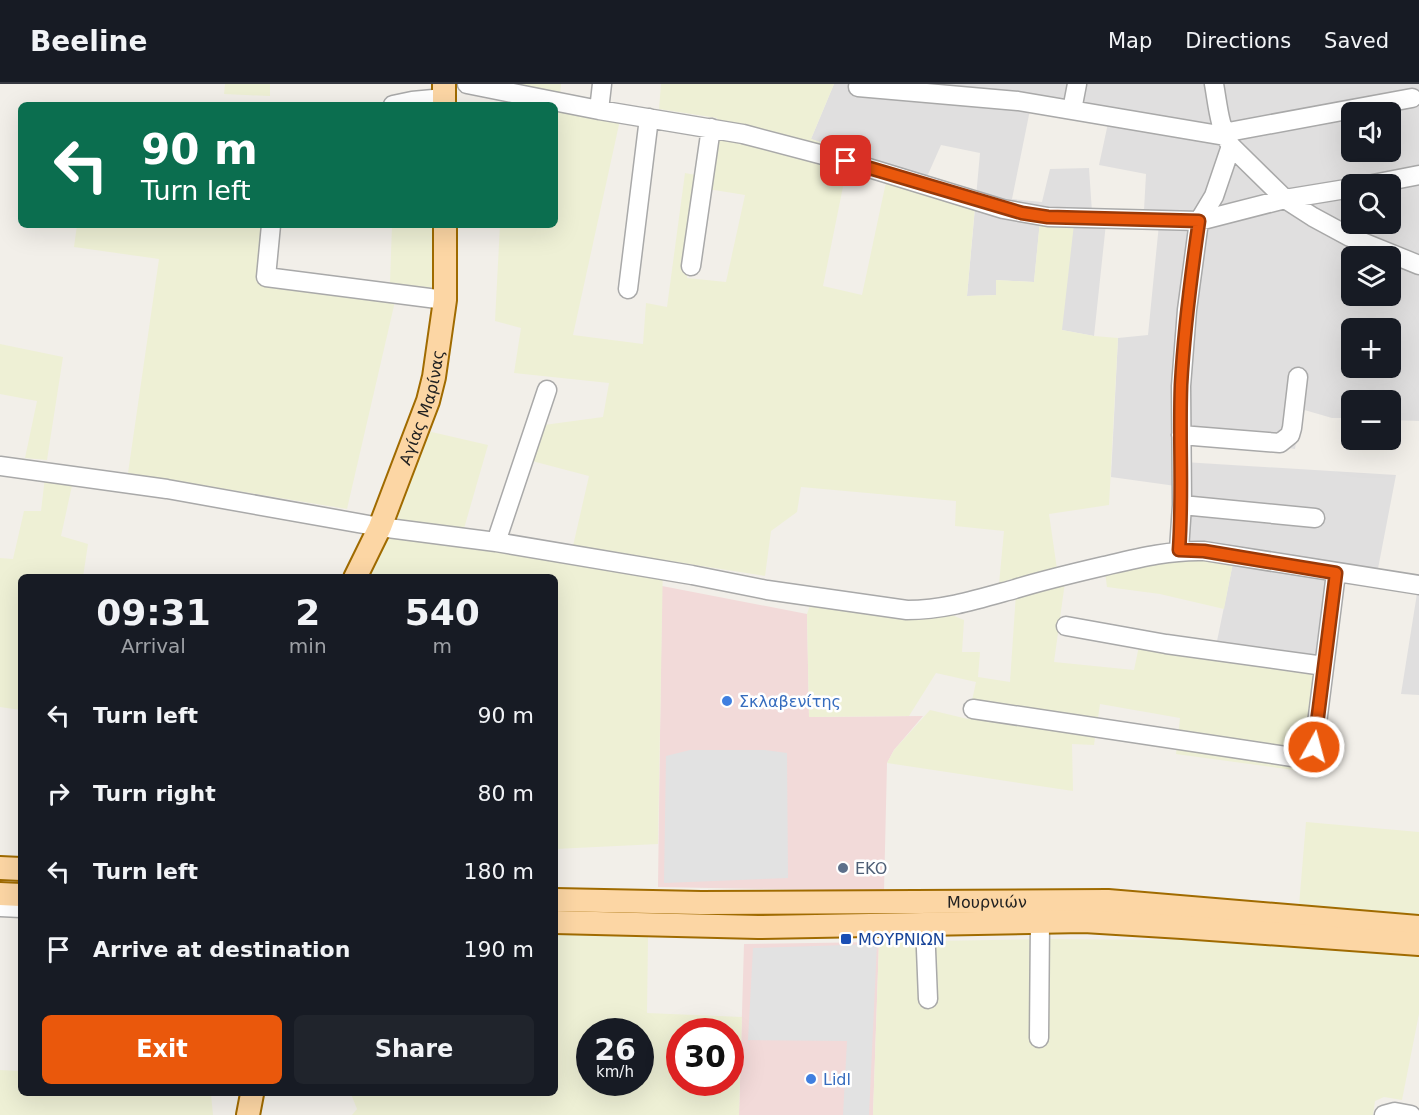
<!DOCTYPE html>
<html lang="en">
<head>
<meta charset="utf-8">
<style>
  body { margin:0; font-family:"DejaVu Sans",sans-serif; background:#20242c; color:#f1f3f6; height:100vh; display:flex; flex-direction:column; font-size:22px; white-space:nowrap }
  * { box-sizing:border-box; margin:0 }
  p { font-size:20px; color:#9ea1a6 }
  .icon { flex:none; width:33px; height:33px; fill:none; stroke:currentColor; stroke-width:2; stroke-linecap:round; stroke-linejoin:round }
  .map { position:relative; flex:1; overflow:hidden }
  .drawer { position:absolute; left:18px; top:490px; width:540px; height:522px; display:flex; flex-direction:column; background:#171b24; border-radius:9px; box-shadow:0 6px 24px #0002 }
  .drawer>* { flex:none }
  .hud { position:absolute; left:18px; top:18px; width:540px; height:126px; border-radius:9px; box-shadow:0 6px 24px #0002; background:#0b6e4f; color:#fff; overflow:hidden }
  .tools { position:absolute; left:1341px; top:18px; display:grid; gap:12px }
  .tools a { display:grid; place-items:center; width:60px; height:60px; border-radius:9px; background:#171b24; box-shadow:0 6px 24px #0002; font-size:30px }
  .speed { position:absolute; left:576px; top:934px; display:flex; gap:12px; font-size:30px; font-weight:700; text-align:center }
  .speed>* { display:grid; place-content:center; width:78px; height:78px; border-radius:50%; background:#171b24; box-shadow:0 6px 24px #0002; line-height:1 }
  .speed small { font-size:15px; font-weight:400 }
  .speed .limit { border:9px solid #d22; background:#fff; color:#111 }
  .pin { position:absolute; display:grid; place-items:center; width:51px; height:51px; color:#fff; margin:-26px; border-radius:12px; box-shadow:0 3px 9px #0006 }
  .me { position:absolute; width:66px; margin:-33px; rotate:7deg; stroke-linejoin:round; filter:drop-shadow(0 0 4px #0008) }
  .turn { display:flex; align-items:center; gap:21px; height:126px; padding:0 24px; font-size:27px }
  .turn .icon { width:78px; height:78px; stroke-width:2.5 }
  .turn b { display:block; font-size:42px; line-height:51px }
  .eta { display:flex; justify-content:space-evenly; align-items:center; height:102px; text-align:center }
  .eta b { font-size:36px; font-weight:800; line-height:42px }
  .action { display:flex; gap:12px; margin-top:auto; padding:12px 24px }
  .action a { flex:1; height:69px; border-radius:9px; background:#ea580c; color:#fff; font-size:24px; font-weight:800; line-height:69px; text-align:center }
  .action a+a { background:#20242c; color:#f1f3f6 }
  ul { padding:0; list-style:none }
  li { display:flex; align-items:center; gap:18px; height:78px; padding:0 24px }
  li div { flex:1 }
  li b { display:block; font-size:22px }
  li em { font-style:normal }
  header { display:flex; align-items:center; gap:36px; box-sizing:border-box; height:84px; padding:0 30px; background:#171b24; border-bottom:2px solid #363941 }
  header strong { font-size:28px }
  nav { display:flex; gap:33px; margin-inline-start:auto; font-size:21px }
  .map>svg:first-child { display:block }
  .residential { fill:#e0dfdf; fill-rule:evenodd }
  .commercial { fill:#f2dad9 }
  .farmland { fill:#eef0d5; fill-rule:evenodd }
  .parking { fill:#e2e2e2 }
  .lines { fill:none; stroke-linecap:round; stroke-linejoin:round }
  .minor-casing { stroke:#a9a9a9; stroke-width:21 }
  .major-casing { stroke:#a06b00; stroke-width:26 }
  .minor { stroke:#fff; stroke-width:18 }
  .major { stroke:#fcd6a4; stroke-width:22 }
  .route-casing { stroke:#983908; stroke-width:15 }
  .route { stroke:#ea580c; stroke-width:10 }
  .shop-dot { fill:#3f7fe0; stroke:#fff; stroke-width:2 }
  .service-dot { fill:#5c6f8a; stroke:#fff; stroke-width:2 }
  .transit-dot { fill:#1a4fb4; stroke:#fff; stroke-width:2 }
  .labels { text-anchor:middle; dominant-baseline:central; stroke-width:5; stroke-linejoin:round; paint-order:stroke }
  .street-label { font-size:16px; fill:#222; stroke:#fff }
  .shop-label { font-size:16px; fill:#366cbe; stroke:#fff; text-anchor:start }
  .service-label { font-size:16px; fill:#4e5e75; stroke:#fff; text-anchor:start }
  .transit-label { font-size:16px; fill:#164399; stroke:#fff; text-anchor:start }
</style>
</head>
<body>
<header>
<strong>Beeline</strong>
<nav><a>Map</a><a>Directions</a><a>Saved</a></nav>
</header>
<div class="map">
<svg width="1419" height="1031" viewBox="0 0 1419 1031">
  <rect width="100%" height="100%" fill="#f2efe9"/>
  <path class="residential" d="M834,0H1419V337L1391,336L1390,316H1352L1351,334H1332L1301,325L1295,365L1184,350V378L1396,391L1376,495L1337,483L1321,582L1216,562L1235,469L1181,463L1183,403L1111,393L1118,254L1148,251L1160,130L1144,126L1146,90L1099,81L1110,30L1032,16L1012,115L1042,118L1050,85L1089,84L1092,128L1107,130L1094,252L1062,246L1041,127L1034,198L996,196V211L967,212L980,69L941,61L926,95L811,55ZM1352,28H1390V68H1352ZM1352,100H1390V140H1352ZM1352,172H1390V212H1352ZM1352,244H1390V284H1352Z
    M1419,497V611L1401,610Z"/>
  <path class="commercial" d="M662,502L807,530L809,633L923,632L894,666L887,679L884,807L658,803Z
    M879,858L873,1031H739L744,860Z"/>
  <path class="farmland" d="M225,0H270V12L224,10Z
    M510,0H561L559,23L620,36L573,251L643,260L646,219L667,223L685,89L701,92L687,194L726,198L745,111L708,105L717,34L659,25L661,0H834L811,55L850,68L823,202L862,211L886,98L975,122L967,212L996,211V196L1034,198L1041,126L1075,131L1062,246L1094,252L1118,254L1109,421L1049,430L1059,499L1065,498L1054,578L1134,586L1139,562L1321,582L1301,687L1176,670L1180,634L1100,620L1094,661L1072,660L1073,707L887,679L894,666L930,626L968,635L976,598L936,589L909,632L809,633L807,530L810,521L917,536L952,531L964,536L962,568H980L978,593L1010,598L1016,509L1011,495L999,500L1004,447L955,442L956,417L801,403L797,428L771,447L765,492L663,476L658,760L555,765V494H363L423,346L488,361L459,462H573L589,392L532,377L544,341L603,333L609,299L514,289L521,244L495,237L500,141H555V81L558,57L555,56V21H511Z
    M77,141H264L258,196L396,213L347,425L128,389L159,175L74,163Z
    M392,141H437L436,204L390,199Z
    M0,260L63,273L47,376L25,374L37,317L0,310Z
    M45,393L73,397L61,452L88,460L83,493L21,494V626L0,623V474L13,475L24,427H41Z
    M1181,463L1235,468L1224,525L1160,510L1107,503L1105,488Z
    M1306,738L1419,748V930L1402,1016L1384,1013L1375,1017L1373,1031H873L879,858L1048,855L1296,857Z
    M555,849L648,853L647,929L742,933L739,1031H352L357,1025L351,1010H555ZM590,948H640V999H590ZM680,948H730V999H680Z
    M0,986L21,987V1010H211L213,1031H0Z"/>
  <path class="parking" d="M690,666H765L787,669L788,794L664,799L666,672Z
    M877,860L869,1031H843L847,957L748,956L753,864Z"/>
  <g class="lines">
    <g class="minor-casing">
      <path id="minor" d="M467,0L599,26L743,50L846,77L1003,125L1048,133L1199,137L1285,115L1352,104
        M1214,0C1218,22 1219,43 1231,62L1285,115L1313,133L1350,153L1419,181
        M858,3L1018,17L1225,52
        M393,21L412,17L444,14
        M599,26L602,0
        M1072,26L1077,0
        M1223,49L1412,14
        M1373,100L1419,91
        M271,141L266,193L445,216
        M691,182L711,44
        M628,205L649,34
        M1181,351L1280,359L1290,351L1292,344L1298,293
        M0,382L167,405L380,443L496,458L692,491L767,506L907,526C945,526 979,515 1015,505C1044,496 1074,489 1104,482C1138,474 1169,466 1204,467L1419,501
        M1182,421L1315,434
        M496,458L547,306
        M1179,466L1182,421L1181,302L1187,226L1199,137L1214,112L1231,62
        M1066,542L1166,560L1324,582
        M973,625L1299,674C1306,673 1310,670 1314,663L1336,489
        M0,823L21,824
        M925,841L928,915
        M1039,954L1040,837
        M1384,1031L1395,1028L1411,1031"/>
    </g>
    <g class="major-casing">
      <g id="major">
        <path d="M444,0V21"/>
        <path id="s1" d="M355,494L380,443L428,317L434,293L445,216V141"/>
        <path d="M0,784L21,785"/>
        <path d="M0,810L21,811"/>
        <path id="s2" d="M555,816L701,819L1108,817L1419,843"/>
        <path d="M555,838L758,843L1084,837L1182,843L1419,860"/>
        <path d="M248,1031L252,1010"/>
      </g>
    </g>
    <use href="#minor" class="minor"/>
    <use href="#major" class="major"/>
  </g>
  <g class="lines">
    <g class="route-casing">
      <path id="route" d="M846,77L1022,129L1048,133L1199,137C1191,192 1184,246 1181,301C1179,357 1183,411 1179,466L1204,467L1336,489L1314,663"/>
    </g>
    <use href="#route" class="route"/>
  </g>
  <g class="shop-dot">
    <circle cx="727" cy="617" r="6"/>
    <circle cx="811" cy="995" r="6"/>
  </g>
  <circle class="service-dot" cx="843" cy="784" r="6"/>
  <rect class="transit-dot" x="840" y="849" width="12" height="12" rx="3"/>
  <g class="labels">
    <g class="street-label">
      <text stroke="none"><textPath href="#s1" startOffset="184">Αγίας Μαρίνας</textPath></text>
      <text stroke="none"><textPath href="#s2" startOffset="432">Μουρνιών</textPath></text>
    </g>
    <g class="shop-label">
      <text x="739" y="617">Σκλαβενίτης</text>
      <text x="823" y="995">Lidl</text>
    </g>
    <g class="service-label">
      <text x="855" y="784">EKO</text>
    </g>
    <g class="transit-label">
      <text x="858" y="855">ΜΟΥΡΝΙΩΝ</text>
    </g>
  </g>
</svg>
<div class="tools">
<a><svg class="icon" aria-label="sound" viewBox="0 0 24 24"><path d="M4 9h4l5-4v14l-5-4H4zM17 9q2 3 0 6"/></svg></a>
<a><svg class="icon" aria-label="search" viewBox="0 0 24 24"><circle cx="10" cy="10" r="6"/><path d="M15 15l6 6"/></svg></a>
<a><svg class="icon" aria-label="layers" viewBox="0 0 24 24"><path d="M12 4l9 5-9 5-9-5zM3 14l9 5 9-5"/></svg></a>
<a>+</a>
<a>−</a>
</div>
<div class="speed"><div>26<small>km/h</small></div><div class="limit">30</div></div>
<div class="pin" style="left:846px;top:77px;background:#d93025"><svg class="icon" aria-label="arrive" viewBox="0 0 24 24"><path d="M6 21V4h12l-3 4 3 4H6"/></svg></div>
<svg class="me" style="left:1314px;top:663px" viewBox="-20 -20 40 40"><circle r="17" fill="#ea580c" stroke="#fff" stroke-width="3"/><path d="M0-11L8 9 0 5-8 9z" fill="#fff"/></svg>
<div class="hud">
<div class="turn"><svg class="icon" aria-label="left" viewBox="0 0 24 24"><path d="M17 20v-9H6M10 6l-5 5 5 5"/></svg><div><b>90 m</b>Turn left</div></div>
</div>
<section class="drawer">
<div class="eta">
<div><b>09:31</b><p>Arrival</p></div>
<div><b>2</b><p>min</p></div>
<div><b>540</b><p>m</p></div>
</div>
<ul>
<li><svg class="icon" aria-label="left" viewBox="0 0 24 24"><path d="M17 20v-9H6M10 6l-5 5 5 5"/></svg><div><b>Turn left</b></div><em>90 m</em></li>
<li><svg class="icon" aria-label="right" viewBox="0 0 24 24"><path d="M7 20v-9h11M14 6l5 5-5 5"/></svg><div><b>Turn right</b></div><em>80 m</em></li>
<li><svg class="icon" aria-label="left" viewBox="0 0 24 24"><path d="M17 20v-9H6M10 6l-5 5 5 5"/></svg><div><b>Turn left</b></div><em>180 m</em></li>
<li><svg class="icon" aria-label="arrive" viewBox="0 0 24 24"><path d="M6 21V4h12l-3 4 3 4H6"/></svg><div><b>Arrive at destination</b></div><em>190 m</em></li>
</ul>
<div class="action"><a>Exit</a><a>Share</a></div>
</section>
</div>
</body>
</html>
